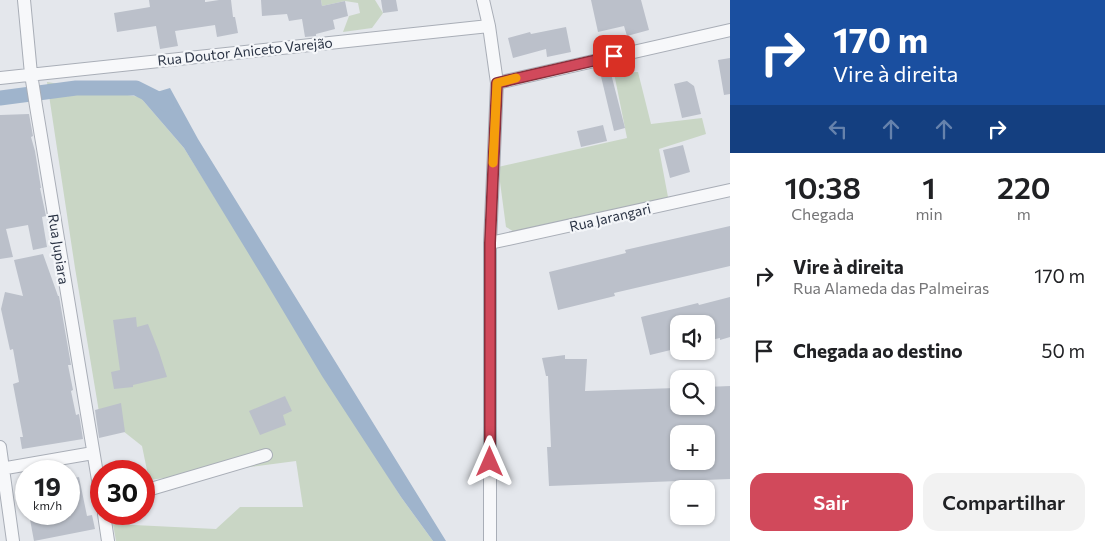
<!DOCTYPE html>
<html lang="pt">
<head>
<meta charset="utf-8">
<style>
  body { margin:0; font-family:Commissioner,sans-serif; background:#f2f2f2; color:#202124; height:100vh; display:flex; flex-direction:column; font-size:19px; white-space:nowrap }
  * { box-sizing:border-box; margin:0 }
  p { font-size:16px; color:#757577 }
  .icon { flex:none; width:28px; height:28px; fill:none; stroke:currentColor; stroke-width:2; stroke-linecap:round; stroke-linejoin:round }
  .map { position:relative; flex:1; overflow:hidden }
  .details { display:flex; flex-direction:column; background:#fff; width:375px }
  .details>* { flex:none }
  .banner { background:#1a4fa0; color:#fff; overflow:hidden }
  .buttons { position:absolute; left:670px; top:315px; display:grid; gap:10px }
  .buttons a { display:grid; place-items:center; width:45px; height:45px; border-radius:10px; background:#fff; box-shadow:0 1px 4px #0004; font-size:25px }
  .speed { position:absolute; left:15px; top:460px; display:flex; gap:10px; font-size:25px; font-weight:700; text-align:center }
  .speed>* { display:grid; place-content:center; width:65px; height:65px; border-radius:50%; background:#fff; box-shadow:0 1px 4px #0004; line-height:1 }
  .speed small { font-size:12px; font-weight:400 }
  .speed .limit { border:8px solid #d22; background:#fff; color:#111 }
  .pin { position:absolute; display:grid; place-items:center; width:42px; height:42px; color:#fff; margin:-21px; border-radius:10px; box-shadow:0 2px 8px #0006 }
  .me { position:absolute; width:55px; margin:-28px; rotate:0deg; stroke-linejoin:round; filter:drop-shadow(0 0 4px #0008) }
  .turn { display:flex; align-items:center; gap:18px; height:105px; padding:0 20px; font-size:22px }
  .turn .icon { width:65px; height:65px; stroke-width:2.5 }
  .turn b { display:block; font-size:35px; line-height:42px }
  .lanes { display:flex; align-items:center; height:48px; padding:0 20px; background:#0003; justify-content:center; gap:25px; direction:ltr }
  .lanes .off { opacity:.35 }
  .eta { display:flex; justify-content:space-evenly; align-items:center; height:85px; text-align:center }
  .eta b { font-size:30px; font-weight:600; line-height:35px }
  .action { display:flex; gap:10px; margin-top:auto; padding:10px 20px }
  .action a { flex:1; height:58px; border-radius:15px; background:#d1495b; color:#fff; font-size:20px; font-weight:600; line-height:58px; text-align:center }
  .action a+a { background:#f2f2f2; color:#202124 }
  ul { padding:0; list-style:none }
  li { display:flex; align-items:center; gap:15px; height:75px; padding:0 20px }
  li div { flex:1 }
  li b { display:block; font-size:19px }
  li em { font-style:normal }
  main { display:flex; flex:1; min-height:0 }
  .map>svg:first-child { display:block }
  .green { fill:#c9d6c5 }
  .water { fill:#9fb4cc }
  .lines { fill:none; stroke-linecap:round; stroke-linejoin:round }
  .canal { stroke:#9fb4cc; stroke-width:15 }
  .building { fill:#bbc0ca; fill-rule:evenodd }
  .street-casing { stroke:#a9aeb7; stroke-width:14 }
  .street { stroke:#f7f8fa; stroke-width:12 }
  .route-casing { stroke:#882f3b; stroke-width:12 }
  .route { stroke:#d1495b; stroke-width:9 }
  .slow { stroke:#f59e0b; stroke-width:9 }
  .labels { text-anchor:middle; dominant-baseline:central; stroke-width:4.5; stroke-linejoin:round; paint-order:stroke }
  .street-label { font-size:14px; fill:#2b3445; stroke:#f4f6f9 }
</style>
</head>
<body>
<main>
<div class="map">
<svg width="730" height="541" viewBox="0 0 730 541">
  <rect width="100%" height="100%" fill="#e4e7ec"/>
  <path class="green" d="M321,0H375L383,13L372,28L343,32L349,16L360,13L358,3L345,1L322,6Z
    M638,72L651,124L702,118L706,134L659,149L668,197L518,234L506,227L498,167L627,138L614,73Z
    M47,82L140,97L184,148L401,497L433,541H116L113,524L216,529L240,507H303L296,461L149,480L142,446L99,412L75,268Z"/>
  <path class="water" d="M170,88L198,139L446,541H433L401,497L322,376L264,279L184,148L140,97Z"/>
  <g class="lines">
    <path class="canal" d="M0,98L76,88H136L164,102L166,104"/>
  </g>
  <path class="building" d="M149,0H205V2H206L219,0H231L233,17H235L238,33L217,37L215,25L175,31L178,46L160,49L156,26L117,32L114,13L150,7Z
    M261,0H321L322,6L345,1L348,16L333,20L335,29L316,34V36L305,37L302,19L289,21L287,14L262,16Z
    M381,0H396L398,11L383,13Z
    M591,0H641L649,30L627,36L624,26L598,32Z
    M566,27L571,52L547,57L546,49L513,58L508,38L530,32L531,34Z
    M730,58V94L724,95L718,60Z
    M609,66L625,128L614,131L599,68Z
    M687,81L694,86L701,114L682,118L674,84Z
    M29,114L33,136L31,137L35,151L41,188H40L46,216L42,217L47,247L33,250L28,225L6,229L13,257L0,259V115Z
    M603,125L607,141L581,147L577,131Z
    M683,145L690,172L670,178L663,150Z
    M730,226V266L614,293L615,296L558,310L549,272L626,253L625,250Z
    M43,254L58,296H59L71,365H68L73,390L71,391L76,415L79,414L83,439L22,449L20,437H23L13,384L19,382L13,349L10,350L1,309L5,292L23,296L14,260Z
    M730,297V337L720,340V338L706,341V324H679V348L650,355L641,317L698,303L699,305Z
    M136,317L137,327L148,324L159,352L167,377L133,385V387L114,389L111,372L120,370L113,320Z
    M565,355V359H587L585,391L676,388L677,413L702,412V406H706V387L730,386V479L549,486L547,447H551L548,376H546L542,358ZM706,426V461H704V465L679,466V427Z
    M285,396L292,411L283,415L286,425L260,435L249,411Z
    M121,403L125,432L99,438L95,410Z
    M79,477L87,516L92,515L95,529L34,541L29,514H69V479Z"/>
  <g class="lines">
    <g class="street-casing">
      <path id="street" d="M24,0L31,74L36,106L101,498
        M483,0L489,26L497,83L490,243V541
        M0,78L489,26
        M497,83L730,30
        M490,243L730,190
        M0,447L13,541
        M0,469L93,453
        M144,491L266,455
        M104,514L108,541"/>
    </g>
    <use href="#street" class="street"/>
  </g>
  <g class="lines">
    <g class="route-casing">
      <path id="route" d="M490,462V243L497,83L614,56"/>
    </g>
    <use href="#route" class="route"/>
    <path class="slow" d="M493,163L497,83L516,78"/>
  </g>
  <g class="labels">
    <g class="street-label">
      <text transform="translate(245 51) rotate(-6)">Rua Doutor Aniceto Varejão</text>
      <text transform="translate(610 217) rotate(-13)">Rua Jarangari</text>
      <text transform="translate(59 249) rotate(81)">Rua Jupiara</text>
    </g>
  </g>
</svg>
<div class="buttons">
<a><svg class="icon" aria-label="sound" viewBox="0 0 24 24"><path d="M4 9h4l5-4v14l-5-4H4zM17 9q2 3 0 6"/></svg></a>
<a><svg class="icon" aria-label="search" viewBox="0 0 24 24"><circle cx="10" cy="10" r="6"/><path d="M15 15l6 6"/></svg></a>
<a>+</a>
<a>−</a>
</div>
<div class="speed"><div>19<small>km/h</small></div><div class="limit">30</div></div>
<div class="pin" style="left:614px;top:56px;background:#d93025"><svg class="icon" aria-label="arrive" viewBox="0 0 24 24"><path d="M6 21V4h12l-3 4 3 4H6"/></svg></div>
<svg class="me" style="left:490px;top:462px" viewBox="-20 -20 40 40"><path d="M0-17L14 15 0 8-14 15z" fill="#d1495b" stroke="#fff" stroke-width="4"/></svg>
</div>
<section class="details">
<div class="banner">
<div class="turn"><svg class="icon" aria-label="right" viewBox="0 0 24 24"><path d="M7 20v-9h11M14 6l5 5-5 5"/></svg><div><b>170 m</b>Vire à direita</div></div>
<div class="lanes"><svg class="icon off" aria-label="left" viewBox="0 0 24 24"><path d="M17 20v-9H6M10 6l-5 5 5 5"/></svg><svg class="icon off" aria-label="ahead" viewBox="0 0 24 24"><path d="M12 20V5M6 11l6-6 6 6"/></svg><svg class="icon off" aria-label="ahead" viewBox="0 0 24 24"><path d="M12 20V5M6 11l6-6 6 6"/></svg><svg class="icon" aria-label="right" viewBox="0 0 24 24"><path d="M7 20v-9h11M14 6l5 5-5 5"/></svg></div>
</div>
<div class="eta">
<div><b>10:38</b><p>Chegada</p></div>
<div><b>1</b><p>min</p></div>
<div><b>220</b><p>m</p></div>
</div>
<ul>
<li><svg class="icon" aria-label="right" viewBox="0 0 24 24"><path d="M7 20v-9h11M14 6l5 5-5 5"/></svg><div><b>Vire à direita</b><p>Rua Alameda das Palmeiras</p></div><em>170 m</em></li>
<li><svg class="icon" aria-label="arrive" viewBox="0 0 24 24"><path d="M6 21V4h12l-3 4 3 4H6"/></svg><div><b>Chegada ao destino</b></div><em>50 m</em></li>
</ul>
<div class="action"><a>Sair</a><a>Compartilhar</a></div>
</section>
</main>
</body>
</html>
